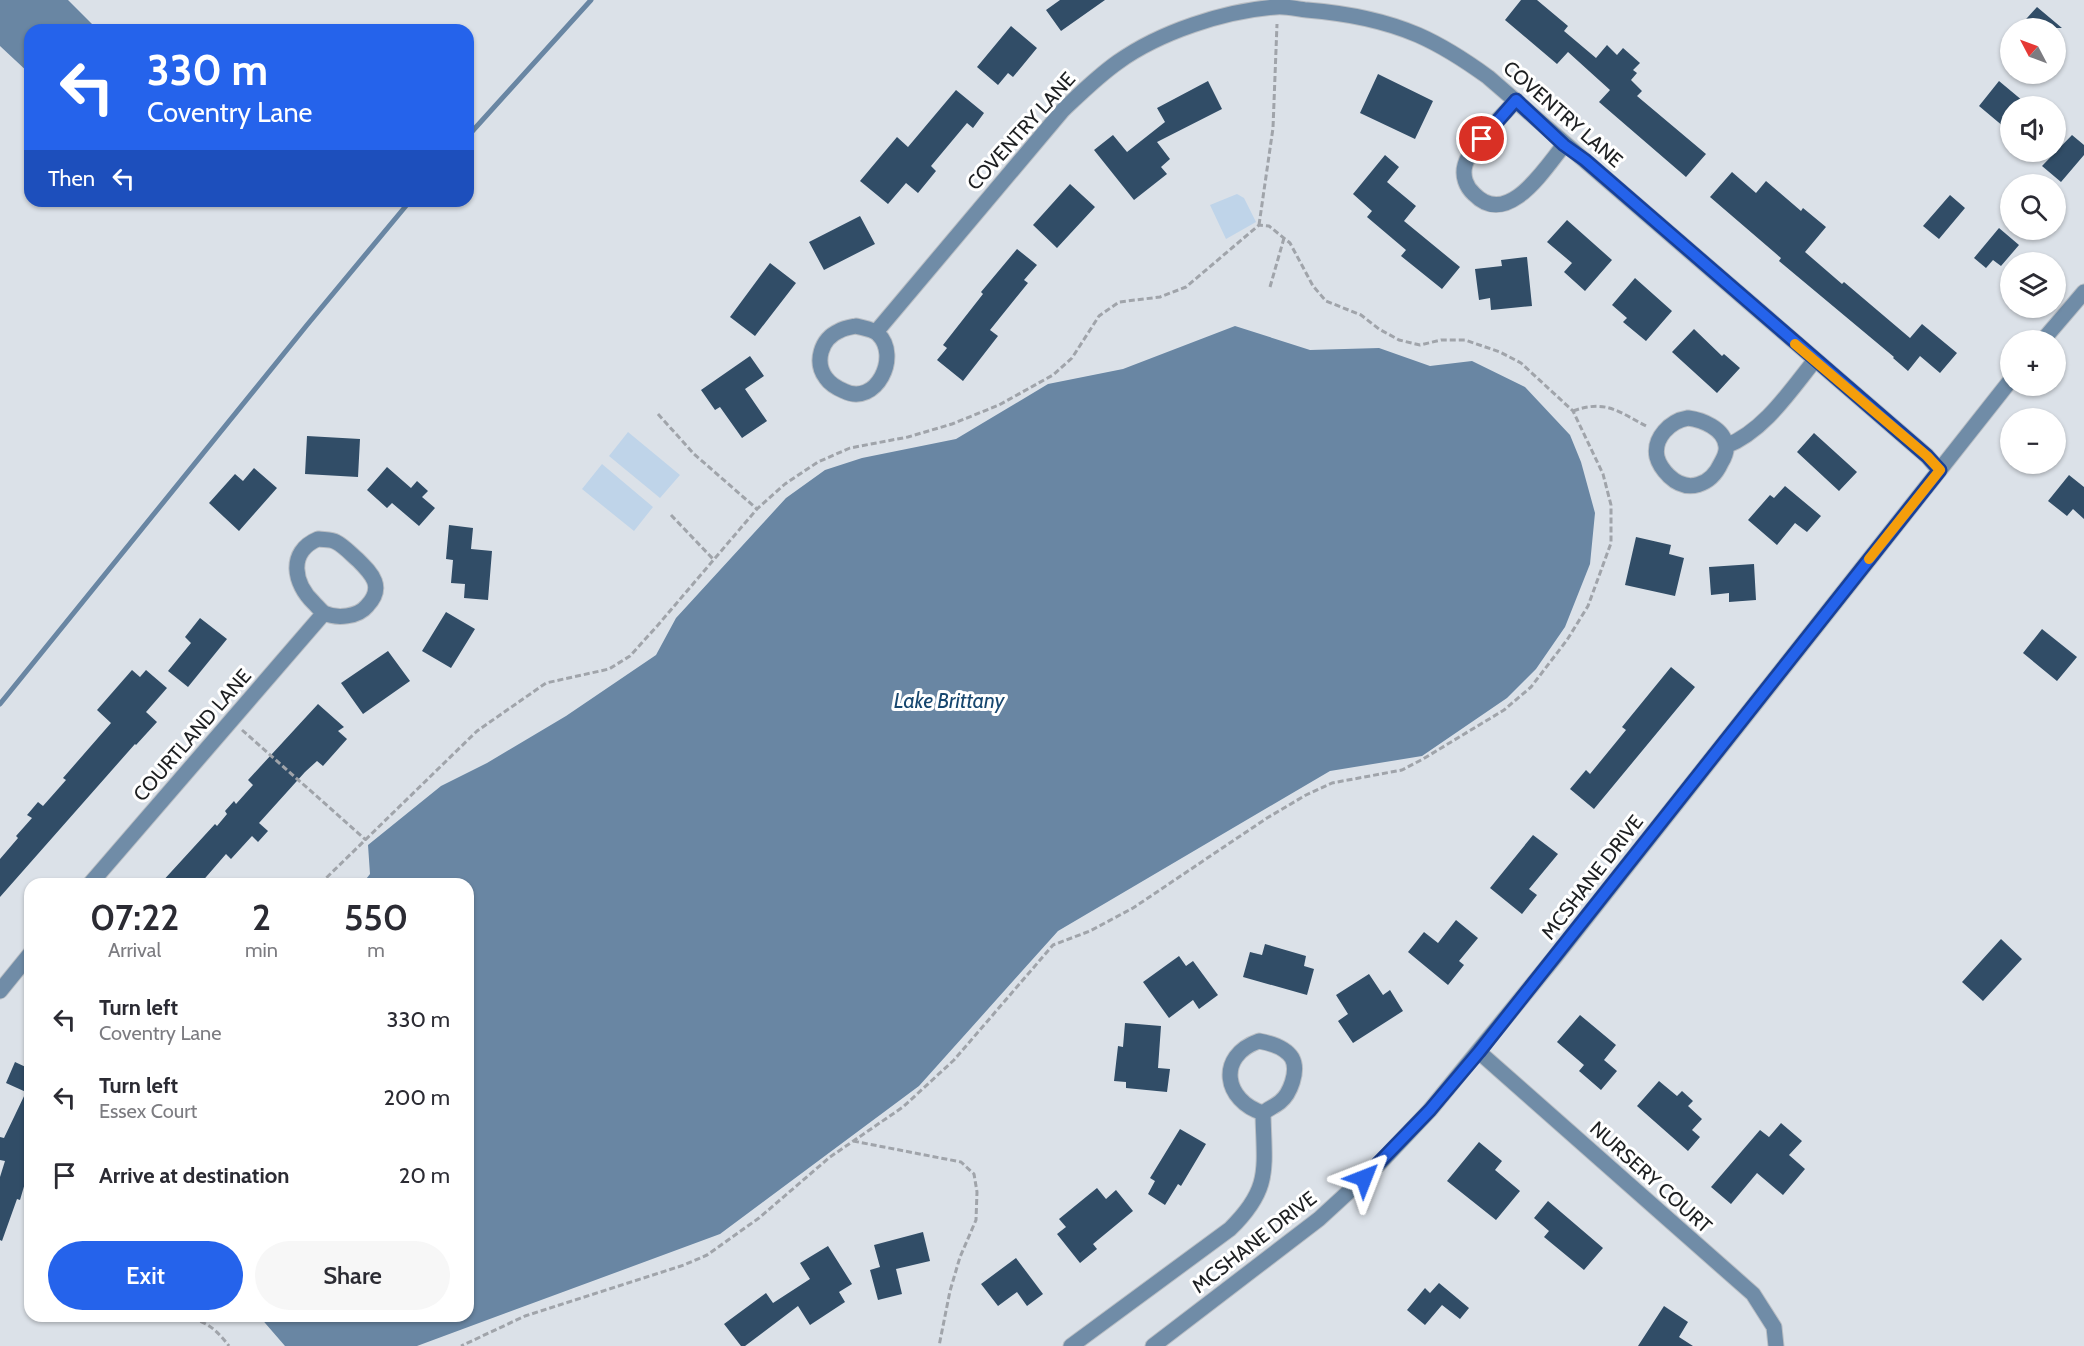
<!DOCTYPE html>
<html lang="en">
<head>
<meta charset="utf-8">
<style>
  body { margin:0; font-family:Cabin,sans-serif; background:#f7f7f7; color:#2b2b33; height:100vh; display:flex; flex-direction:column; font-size:22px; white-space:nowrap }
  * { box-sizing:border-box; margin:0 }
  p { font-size:20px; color:#7c7c81 }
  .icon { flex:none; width:33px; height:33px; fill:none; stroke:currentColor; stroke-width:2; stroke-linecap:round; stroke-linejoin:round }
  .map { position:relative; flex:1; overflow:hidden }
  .panel { position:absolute; left:24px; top:878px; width:450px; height:444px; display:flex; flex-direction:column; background:#fff; border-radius:18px; box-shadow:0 2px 4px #0004 }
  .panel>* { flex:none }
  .banner { position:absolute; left:24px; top:24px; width:450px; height:183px; border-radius:18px; box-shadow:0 2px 4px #0004; background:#2563eb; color:#fff; overflow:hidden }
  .needle { width:39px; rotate:311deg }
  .controls { position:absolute; left:2000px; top:18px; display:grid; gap:12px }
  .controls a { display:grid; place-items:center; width:66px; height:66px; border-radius:50%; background:#fff; box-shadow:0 2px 4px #0004; font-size:30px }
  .pin { position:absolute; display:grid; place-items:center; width:51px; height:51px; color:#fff; margin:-26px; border:3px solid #fff; border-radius:50%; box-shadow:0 2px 6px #0007 }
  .me { position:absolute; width:66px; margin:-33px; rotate:45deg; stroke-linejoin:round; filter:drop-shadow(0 0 4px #0008) }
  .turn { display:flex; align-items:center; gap:21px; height:126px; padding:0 24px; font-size:27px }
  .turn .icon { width:78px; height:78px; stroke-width:2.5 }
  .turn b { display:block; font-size:42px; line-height:51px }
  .then { display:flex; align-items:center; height:57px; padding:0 24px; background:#0003; gap:12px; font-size:22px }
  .eta { display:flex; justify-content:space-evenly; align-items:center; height:102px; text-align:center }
  .eta b { font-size:36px; font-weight:600; line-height:42px }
  .action { display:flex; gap:12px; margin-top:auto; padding:12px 24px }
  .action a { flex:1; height:69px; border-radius:36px; background:#2563eb; color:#fff; font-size:24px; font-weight:600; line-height:69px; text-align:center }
  .action a+a { background:#f7f7f7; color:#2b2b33 }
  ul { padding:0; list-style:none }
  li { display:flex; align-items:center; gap:18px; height:78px; padding:0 24px }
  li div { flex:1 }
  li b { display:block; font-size:22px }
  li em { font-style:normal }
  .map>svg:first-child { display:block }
  .green { fill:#bfd4e9 }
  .water { fill:#6986a3 }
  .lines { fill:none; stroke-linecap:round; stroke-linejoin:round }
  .stream { stroke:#6986a3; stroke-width:5 }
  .building { fill:#314d67 }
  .street-casing { stroke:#b9bec4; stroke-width:17 }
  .path { stroke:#a0a4aa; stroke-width:3; stroke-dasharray:6 3; stroke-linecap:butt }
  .street { stroke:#708ca7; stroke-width:15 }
  .route-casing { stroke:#184099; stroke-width:15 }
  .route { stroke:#2563eb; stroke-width:10 }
  .slow { stroke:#f59e0b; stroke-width:10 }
  .labels { text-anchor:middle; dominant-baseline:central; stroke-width:6; stroke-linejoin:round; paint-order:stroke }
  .street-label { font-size:20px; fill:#1d1f21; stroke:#fff }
  .water-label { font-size:21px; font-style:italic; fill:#17476f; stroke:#fff }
</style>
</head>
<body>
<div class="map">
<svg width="2084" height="1346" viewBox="0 0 2084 1346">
  <rect width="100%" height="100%" fill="#dbe1e8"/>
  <path class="green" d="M1237,194L1244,198L1256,222L1226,239L1210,205Z
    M628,432L680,475L660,498L609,456Z
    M602,464L653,507L634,531L582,489Z"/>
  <path class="water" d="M0,0H68L98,30H30V74L0,46Z
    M1235,326L1310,350L1379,348L1430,366L1472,361L1525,387L1570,435L1581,462L1595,513L1590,564L1565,627L1536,669L1507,698L1422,756L1330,771L1058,931L919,1086L720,1234L417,1346H285L259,1316H468V884L363,883L370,874L368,845L441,786L487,763L566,716L656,655L676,618L786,498L825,470L862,458L956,439L1048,384L1123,369Z"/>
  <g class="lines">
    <path class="stream" d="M468,136L591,0
      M0,704L307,325L410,201"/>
  </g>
  <path class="building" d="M1060,0H1105L1061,31L1046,10Z
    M1521,0H1537L1568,26L1564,31L1596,58L1607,45L1617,55L1623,48L1640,63L1633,70L1637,73L1631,80L1642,91L1637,96L1706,154L1686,177L1599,102L1610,90L1568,52L1557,64L1505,20Z
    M2037,7L2062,28H2018Z
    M1011,26L1037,48L1013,77L1008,73L998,85L977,67Z
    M1378,74L1433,101L1415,139L1360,113Z
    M1208,81L1222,109L1157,142L1170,159L1161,167L1167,174L1134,200L1094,150L1113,135L1127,152L1165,122L1157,108Z
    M1999,81L2029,106H2010V132L1979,106Z
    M956,90L984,113L973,128L967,123L931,166L936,171L918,193L906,183L888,204L860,181L897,137L908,147Z
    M2072,135L2084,145V155L2061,182L2042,166Z
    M1385,155L1399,167L1387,182L1416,206L1404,221L1460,267L1442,289L1401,256L1406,250L1367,217L1372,211L1353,194Z
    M1732,172L1756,193L1766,181L1801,211L1803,208L1826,227L1805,252L1842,284L1844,282L1910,338L1922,324L1957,353L1940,373L1920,356L1908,371L1893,358L1894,357L1779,261L1781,258L1710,197Z
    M1070,184L1095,207L1057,248L1033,225Z
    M1950,195L1965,208L1939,239L1923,226Z
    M860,216L875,244L824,270L809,242Z
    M1567,220L1612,260L1585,291L1564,272L1572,263L1547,242Z
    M1999,228L2019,245L2001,266L1993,260L1986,268L1974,258Z
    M1017,249L1037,265L1024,280L1028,283L990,330L998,336L963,381L937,360L947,348L943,345L983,294L981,292Z
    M1527,257L1532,306L1491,310L1490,298L1479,300L1475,269L1502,266L1501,260Z
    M770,263L796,283L755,336L730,317Z
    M1635,278L1672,311L1646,341L1623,322L1627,318L1612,305Z
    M1694,329L1722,356L1724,354L1740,368L1717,393L1672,352Z
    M750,356L764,376L745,389L767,421L742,438L720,407L715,410L701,390Z
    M1814,433L1857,472L1839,491L1797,452Z
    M307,436L360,439L358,477L305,474Z
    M387,467L411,488L417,481L428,491L422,497L435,508L419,526L392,503L387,508L367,490Z
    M254,468L277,488L239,531L209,503L235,474L243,481Z
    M2069,475L2084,487V519L2073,509L2067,516L2048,501Z
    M1785,486L1821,516L1807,532L1795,523L1777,545L1748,520L1770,495L1774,498Z
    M449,525L473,528L471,549L492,551L488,600L464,598L465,584L451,583L453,560L446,559Z
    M1636,537L1671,545L1669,554L1684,558L1675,596L1625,585Z
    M1754,564L1756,600L1729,602V593L1711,595L1709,567Z
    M446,612L475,629L451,668L422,651Z
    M200,618L227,639L188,687L168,671L191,643L185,637Z
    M2042,629L2077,657L2057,681L2023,653Z
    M388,651L410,681L363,714L341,683Z
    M1671,667L1695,687L1594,809L1570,789L1586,770L1590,774L1626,730L1622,727Z
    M132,670L140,677L146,670L167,688L146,712L157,722L136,745L135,744L0,897V859L18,838L16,836L32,818L27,815L38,802L43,806L66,780L63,778L111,723L97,710Z
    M318,704L344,727L338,731L347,739L323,766L317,761L305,772L259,823L268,831L258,842L252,836L231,859L226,854L200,884H160L215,824L217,826L227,814L225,811L234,801L236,804L253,785L248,780Z
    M1533,835L1558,854L1529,889L1537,895L1522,914L1490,888Z
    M1456,920L1478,938L1459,961L1464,965L1448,985L1408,952L1424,932L1438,943Z
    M2001,939L2022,959L1983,1001L1962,982Z
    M1265,944L1306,956L1304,966L1314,969L1307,995L1243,977L1250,952L1262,955Z
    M1179,956L1186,966L1193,961L1218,995L1199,1009L1193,1000L1169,1018L1143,982Z
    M1369,974L1383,995L1390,990L1403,1011L1353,1043L1338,1021L1348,1014L1336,995Z
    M1580,1015L1616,1045L1604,1060L1617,1071L1601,1090L1579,1071L1584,1065L1557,1042Z
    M1125,1023L1161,1026L1158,1068L1170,1069L1167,1092L1126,1088V1082L1114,1081L1118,1046L1123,1047Z
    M15,1062L30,1069V1166L20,1200L17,1199L2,1241L0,1240V1177L5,1161L0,1160V1137L4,1138L26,1092L6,1083Z
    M1659,1081L1677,1096L1682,1091L1693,1101L1688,1106L1702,1119L1692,1130L1700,1137L1688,1151L1637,1106Z
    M1781,1123L1802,1141L1789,1155L1805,1169L1783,1195L1757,1173L1731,1204L1711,1187L1760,1130L1769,1137Z
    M1180,1129L1206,1144L1181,1186L1178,1184L1165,1205L1148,1194L1155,1181L1150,1178Z
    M1479,1142L1502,1161L1495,1170L1520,1191L1496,1220L1447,1181Z
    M1097,1188L1106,1199L1116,1190L1133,1211L1093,1244L1097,1249L1080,1263L1057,1234L1066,1227L1059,1219Z
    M1548,1201L1603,1248L1584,1270L1544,1237L1549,1231L1534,1218Z
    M923,1232L930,1261L896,1269L902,1294L878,1300L870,1270L880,1267L874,1245Z
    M828,1246L852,1284L839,1292L845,1302L810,1325L798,1306L745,1346H741L724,1324L766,1293L773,1303L810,1279L800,1263Z
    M1016,1258L1043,1294L1027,1306L1017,1292L998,1306L981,1284Z
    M1439,1283L1469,1308L1460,1319L1442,1305L1425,1325L1407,1310L1425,1288L1430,1293Z
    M1664,1306L1688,1322L1679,1337L1693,1346H1638Z"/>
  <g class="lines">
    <g class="street-casing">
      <path id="street" d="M1516,100C1503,116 1470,146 1465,165C1462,176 1466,187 1474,194C1508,229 1545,168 1564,145
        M856,326C863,328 873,329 878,334C901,356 876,407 844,391C837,388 830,384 826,378C814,362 821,339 839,331C844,328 851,327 856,326Z
        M876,332L1063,110C1081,93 1098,76 1118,62C1160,32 1224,11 1276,7C1286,6 1297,9 1307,10C1345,13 1383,20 1418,35C1443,46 1466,61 1488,77L1927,456L1939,470
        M2043,340L2084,292
        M1688,418C1702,420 1724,428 1726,446C1727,452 1724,458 1721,463C1711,485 1688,494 1669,476C1664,471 1659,465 1657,457C1653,438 1670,421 1688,418Z
        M1726,446C1764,431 1790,391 1815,360
        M318,539C324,540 331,539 336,542C344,546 351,554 358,560C372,574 385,587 367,606C358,617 337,619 324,613C321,611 317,606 314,603C294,584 287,552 318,539Z
        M90,884L324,613
        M0,991L30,954
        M1259,1041C1270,1043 1285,1047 1292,1058C1299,1071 1290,1094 1280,1102C1275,1106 1268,1109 1263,1113C1224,1101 1216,1056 1259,1041Z
        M1479,1052L1753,1294L1774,1327L1776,1346
        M1071,1346L1230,1229C1272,1188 1264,1168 1263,1113
        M1153,1346L1319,1219L1379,1164L1430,1110L1555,957L2010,381"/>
    </g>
    <path class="path" d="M1259,225L1273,128L1277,24
      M1270,287L1284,238
      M1573,411C1606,399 1619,412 1648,427
      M658,414L694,454L757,509
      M671,515L713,559
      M242,730L366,840
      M320,884L477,731L546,683L609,669L630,656L658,625L757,509L785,484L818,462L850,448L908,437L952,424L999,405L1053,375L1072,358L1099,316L1119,302L1160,297L1186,287L1259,225L1269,226L1290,243L1313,286L1326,301L1361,315L1379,329L1399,340L1420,345L1441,340H1465L1500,352L1521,363L1573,411L1603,474L1611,505V543L1588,606L1567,640L1531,687L1504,710L1423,759L1402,770L1332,783L1306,795L1267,818L1133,908L1090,931L1053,945L954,1060L903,1107L830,1157L759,1218L707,1255L684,1265L525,1316L461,1346
      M853,1141L961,1162L974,1174L977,1192L976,1220L960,1257L950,1291L939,1346
      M97,1316L101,1317L118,1316
      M174,1316C202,1319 212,1324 229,1346"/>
    <use href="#street" class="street"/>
  </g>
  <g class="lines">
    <g class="route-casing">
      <path id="route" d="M1364,1178L1430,1110L1479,1052L1940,470L1927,456L1585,160L1564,145L1516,100L1482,139"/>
    </g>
    <use href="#route" class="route"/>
    <path class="slow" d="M1795,344L1927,456L1940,470L1869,559"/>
  </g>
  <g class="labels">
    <g class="street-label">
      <text transform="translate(1563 114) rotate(41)">COVENTRY LANE</text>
      <text transform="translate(1021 131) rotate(-48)">COVENTRY LANE</text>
      <text transform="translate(192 735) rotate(-49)">COURTLAND LANE</text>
      <text transform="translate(1592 877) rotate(-52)">MCSHANE DRIVE</text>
      <text transform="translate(1651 1177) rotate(42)">NURSERY COURT</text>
      <text transform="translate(1254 1242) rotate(-38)">MCSHANE DRIVE</text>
    </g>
    <g class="water-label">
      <text x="949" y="700">Lake Brittany</text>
    </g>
  </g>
</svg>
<div class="controls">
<a><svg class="needle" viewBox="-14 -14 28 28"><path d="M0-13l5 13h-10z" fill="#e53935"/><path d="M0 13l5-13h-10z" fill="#7c7c81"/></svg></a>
<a><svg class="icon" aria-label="sound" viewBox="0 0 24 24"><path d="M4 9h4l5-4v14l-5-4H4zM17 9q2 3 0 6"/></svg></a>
<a><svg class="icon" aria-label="search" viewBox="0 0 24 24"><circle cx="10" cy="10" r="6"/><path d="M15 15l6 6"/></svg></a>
<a><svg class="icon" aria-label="layers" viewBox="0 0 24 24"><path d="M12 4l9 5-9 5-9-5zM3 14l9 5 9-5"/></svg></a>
<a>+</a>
<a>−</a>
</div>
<div class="pin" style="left:1482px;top:139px;background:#d93025"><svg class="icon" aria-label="arrive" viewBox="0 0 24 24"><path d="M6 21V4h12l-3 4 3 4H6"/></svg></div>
<svg class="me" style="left:1364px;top:1178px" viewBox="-20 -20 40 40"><path d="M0-17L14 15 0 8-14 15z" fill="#2563eb" stroke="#fff" stroke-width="4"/></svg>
<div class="banner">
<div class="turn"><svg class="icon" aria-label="left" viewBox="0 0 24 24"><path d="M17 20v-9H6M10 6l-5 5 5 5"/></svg><div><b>330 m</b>Coventry Lane</div></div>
<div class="then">Then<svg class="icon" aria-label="left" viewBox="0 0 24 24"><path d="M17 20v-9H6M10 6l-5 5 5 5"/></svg></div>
</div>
<section class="panel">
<div class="eta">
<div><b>07:22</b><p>Arrival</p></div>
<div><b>2</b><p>min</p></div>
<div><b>550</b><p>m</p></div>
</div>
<ul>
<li><svg class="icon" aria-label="left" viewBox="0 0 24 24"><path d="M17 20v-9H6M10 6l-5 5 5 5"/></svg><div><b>Turn left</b><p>Coventry Lane</p></div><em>330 m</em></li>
<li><svg class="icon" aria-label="left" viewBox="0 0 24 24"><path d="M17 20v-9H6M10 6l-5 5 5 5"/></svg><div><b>Turn left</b><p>Essex Court</p></div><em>200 m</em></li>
<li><svg class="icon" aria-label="arrive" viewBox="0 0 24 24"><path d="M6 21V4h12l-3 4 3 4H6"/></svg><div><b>Arrive at destination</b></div><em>20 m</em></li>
</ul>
<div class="action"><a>Exit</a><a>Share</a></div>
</section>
</div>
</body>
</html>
